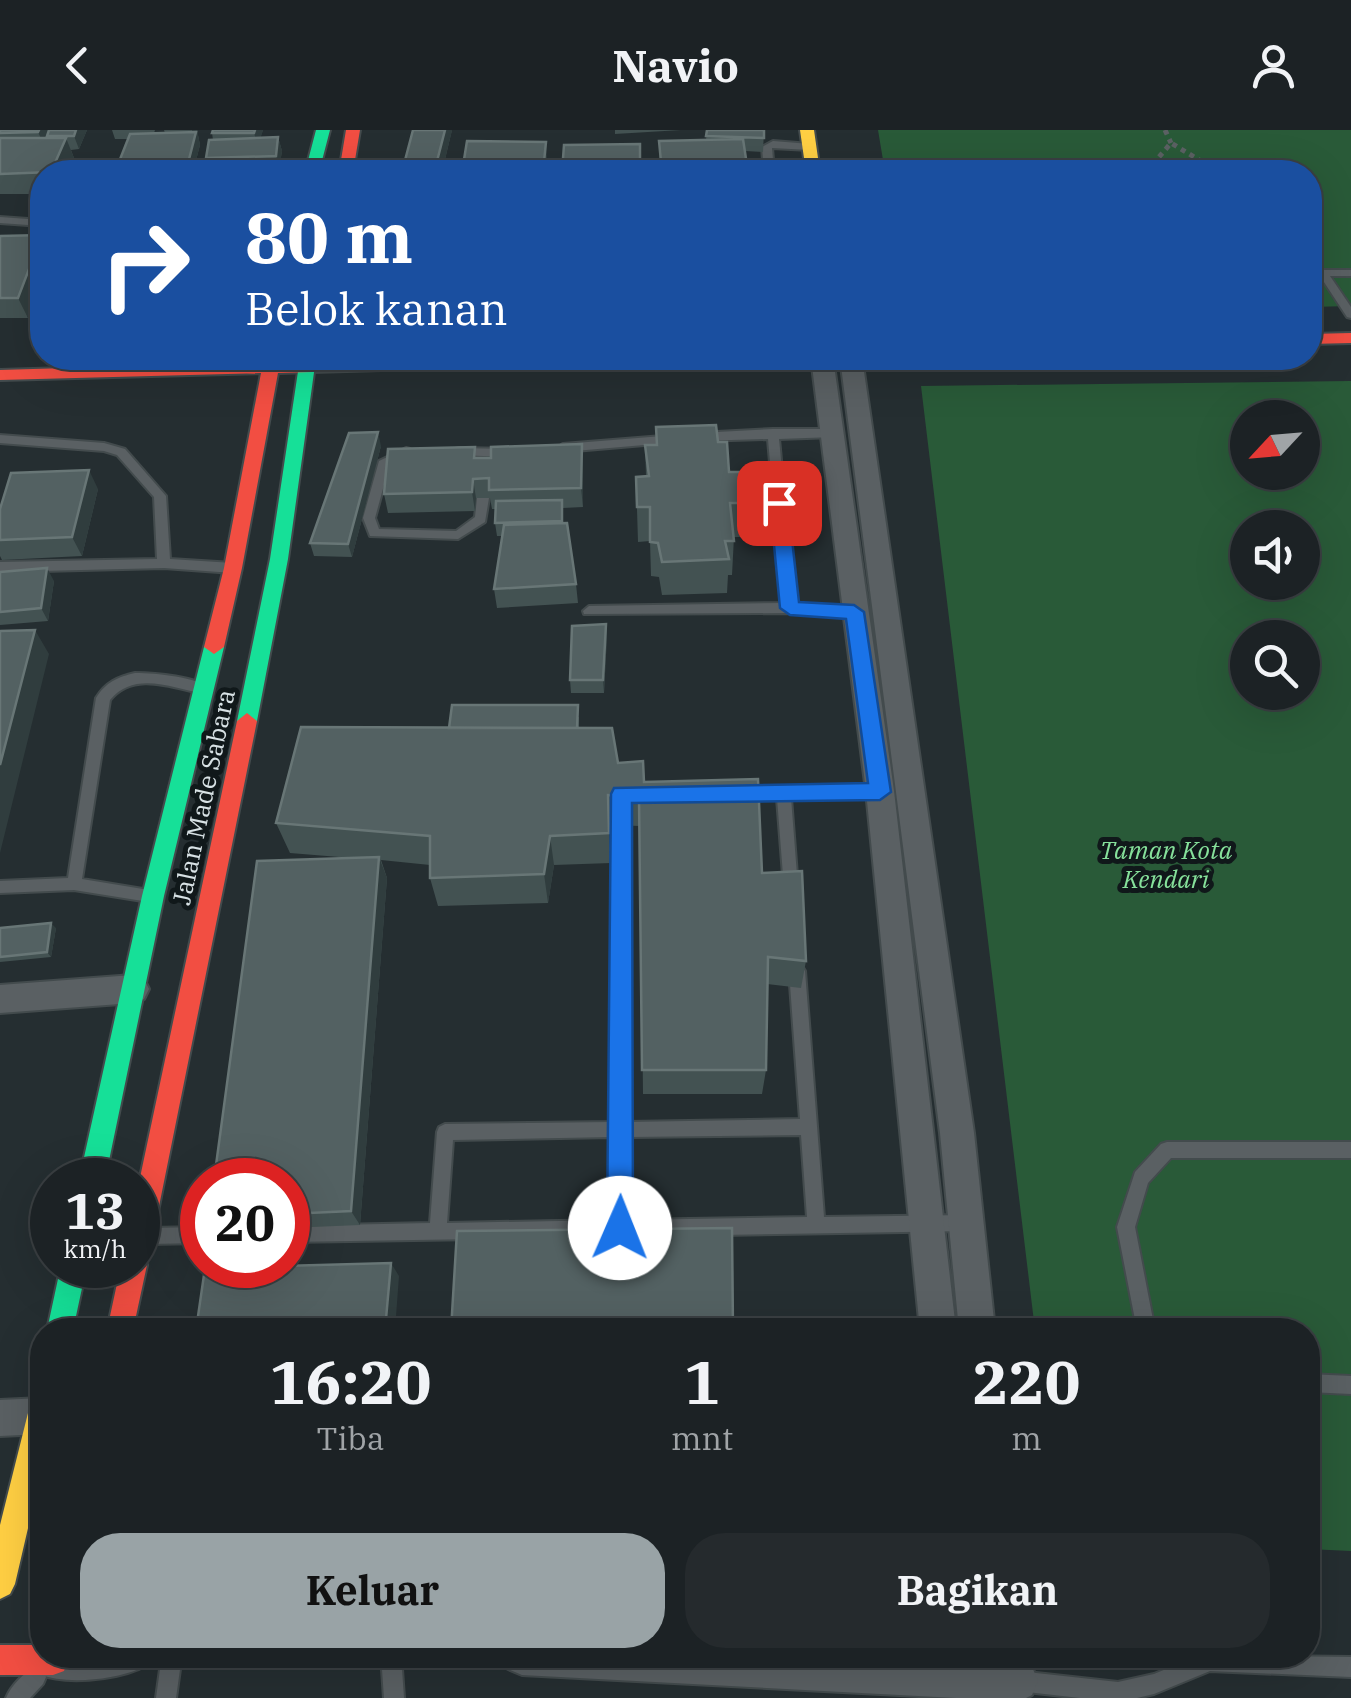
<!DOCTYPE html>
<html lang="id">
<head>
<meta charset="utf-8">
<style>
  body { margin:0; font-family:"IBM Plex Serif",serif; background:#252a2d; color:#f1f3f6; height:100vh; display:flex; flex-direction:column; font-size:38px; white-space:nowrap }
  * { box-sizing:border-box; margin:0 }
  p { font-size:32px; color:#a0a4a7 }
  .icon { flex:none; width:55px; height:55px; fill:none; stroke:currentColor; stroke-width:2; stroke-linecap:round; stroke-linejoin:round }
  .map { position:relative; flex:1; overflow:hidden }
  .side { position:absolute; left:30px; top:1188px; width:1290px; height:350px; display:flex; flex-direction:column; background:#1c2225; border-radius:40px; box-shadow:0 10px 40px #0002,0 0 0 2px #3a3f42 }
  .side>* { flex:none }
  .banner { position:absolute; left:30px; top:30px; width:1292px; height:210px; border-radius:40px; box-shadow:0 10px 40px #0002,0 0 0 2px #3a3f42; background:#1a4fa0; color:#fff; overflow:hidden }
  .needle { width:65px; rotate:244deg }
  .tools { position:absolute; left:1230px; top:270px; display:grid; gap:20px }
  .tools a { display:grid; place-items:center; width:90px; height:90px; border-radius:50%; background:#1c2225; box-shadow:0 10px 40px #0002,0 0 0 2px #3a3f42; font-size:50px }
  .speed { position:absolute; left:30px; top:1028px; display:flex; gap:20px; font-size:50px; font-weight:700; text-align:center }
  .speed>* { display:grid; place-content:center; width:130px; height:130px; border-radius:50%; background:#1c2225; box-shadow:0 10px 40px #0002,0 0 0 2px #3a3f42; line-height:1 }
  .speed small { font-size:25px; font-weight:400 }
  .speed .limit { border:15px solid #d22; background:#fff; color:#111 }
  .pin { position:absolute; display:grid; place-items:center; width:85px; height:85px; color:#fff; margin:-42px; border-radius:20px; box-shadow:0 5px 15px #0006 }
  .me { position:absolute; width:110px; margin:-55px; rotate:1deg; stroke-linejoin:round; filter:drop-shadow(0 0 8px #0008) }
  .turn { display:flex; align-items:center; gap:35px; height:210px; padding:0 50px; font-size:45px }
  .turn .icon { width:130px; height:130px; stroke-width:2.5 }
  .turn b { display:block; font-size:70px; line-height:85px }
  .eta { display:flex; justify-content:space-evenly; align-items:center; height:170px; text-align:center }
  .eta b { font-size:60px; font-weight:700; line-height:70px }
  .cta { display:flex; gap:20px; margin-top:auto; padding:20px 50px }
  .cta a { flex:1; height:115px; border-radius:40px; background:#99a3a6; color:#111; font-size:40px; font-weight:700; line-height:115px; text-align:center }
  .cta a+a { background:#252a2d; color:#f1f3f6 }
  header { display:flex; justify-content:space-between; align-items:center; height:130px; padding:0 50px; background:#1c2225; font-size:45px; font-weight:700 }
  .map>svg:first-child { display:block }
  .green { fill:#295a38; fill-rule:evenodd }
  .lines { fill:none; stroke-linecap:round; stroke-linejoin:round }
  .lane-casing { stroke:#434b4d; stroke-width:4 }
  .street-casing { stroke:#434b4d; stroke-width:4 }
  .fast-casing { stroke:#434b4d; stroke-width:4 }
  .slow-casing { stroke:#434b4d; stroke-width:4 }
  .jam-casing { stroke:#434b4d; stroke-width:4 }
  .path { stroke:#5b6163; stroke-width:5; stroke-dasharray:5 5; stroke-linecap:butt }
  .lane { fill:#5a6063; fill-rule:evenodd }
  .street { fill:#5a6063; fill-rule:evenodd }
  .fast { fill:#16e098; fill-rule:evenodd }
  .slow { fill:#ffcf43; fill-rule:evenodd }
  .jam { fill:#f24e42; fill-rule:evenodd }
  .wall { fill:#435252 }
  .shaded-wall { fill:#303d3e }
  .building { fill:#536162; stroke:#687676; stroke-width:2.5 }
  .route { fill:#1a73e8; stroke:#114b97; stroke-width:2.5 }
  .labels { text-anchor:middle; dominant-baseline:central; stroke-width:10; stroke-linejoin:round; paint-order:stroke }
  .street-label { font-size:25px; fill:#d8e2e5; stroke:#10181a }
  .park-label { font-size:25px; font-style:italic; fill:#86e19b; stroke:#10181a }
</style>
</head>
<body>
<header><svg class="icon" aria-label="back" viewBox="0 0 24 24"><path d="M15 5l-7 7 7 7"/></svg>Navio<svg class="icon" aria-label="person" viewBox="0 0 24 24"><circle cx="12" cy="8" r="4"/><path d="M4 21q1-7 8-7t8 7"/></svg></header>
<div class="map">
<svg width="1351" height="1568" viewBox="0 0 1351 1568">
  <rect width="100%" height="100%" fill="#252e31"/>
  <path class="green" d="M878,0H1351V176L1310,177V42H885Z
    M1351,251V1421L1308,1419V1200H1035L921,256ZM1248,288H1302V342H1248ZM1248,398H1302V452H1248ZM1248,508H1302V562H1248Z"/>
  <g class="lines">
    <g class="lane-casing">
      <path id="lane" d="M773,11L810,14L815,17L810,20L772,18L774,42H764L762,17Z
        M0,87L42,90V96L0,93Z
        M1310,140H1351V146H1330L1351,177V188L1347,187L1320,146H1310Z
        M773,299H834L840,303L834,307L779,309L795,474L854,477L860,482L859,485L789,483L584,484L583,481L589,476L782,473L768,309L698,311L692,307L698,303Z
        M0,305L104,313L125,319L166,366L170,429L233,433L239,438L233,443L164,438L0,442V432L157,429L154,367L117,325L104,321L0,313Z
        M675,305L681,309L679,312L563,322L557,318L563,314Z
        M406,318L410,319V325L390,333L375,388L379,399L456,401L475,387L477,368L483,364L489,368L485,392L458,409L370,406L363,388L379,331Z
        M459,318L510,319L516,323L510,327L455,325V319Z
        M135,543C156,543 197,547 212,559L205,564C173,558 134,540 110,570L82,749L149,760L154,762L156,766L154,770L149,772L74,760L0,763V751L68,748L96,568C106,552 118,547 135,543Z
        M880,655L887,661L880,667L791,668L798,758L796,762H786L784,758L777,668L742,669L735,663L742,657Z
        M621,671L628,677V992L800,989L789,841L792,836L797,834L802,836L805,841L824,1087L967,1085L973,1087L976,1093L973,1099L967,1101L288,1112V1096L430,1093L437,1002L439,997L445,994L612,992L614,677ZM801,1005L807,1087L629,1090L628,1007ZM612,1007L611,1090L447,1093L453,1010Z
        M1167,1012H1351V1028H1171L1148,1053L1135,1097L1155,1200H1137L1117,1097L1135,1042L1161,1014Z
        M202,1097V1113L149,1114L143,1112L140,1106L143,1100L149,1098Z
        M1308,1244L1351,1246V1264L1308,1262Z
        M162,1525H182L176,1568H156Z
        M381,1525H401L404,1568H384Z
        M1200,1525L1351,1527V1547L1210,1541L1154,1564L1137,1568H1080L1018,1561L1011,1558L1008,1551L1011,1544L1018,1541L1118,1552L1154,1544Z
        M36,1537L43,1540L46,1547L43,1554L30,1568H6C11,1556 24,1542 36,1537Z"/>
    </g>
    <g class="street-casing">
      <path id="street" d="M811,228H833L894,661L956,1200H920L866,661Z
        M840,228H862L974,1003L995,1200H959L940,1003Z
        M133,845L144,849L149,859L144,869L133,873L0,883V855Z
        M42,1268V1304L0,1306V1270Z
        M42,1514V1525H145L139,1539C113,1550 65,1555 39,1544L33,1530Z
        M502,1525H908L1018,1531L1032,1537L1038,1551L1032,1565L1026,1568H956L522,1545L508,1539Z"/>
    </g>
    <g class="fast-casing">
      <path id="fast" d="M316,0H330L319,42H305Z
        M300,228H316L288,429L257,591L247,599L237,591L270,429Z
        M214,510L224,517L164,766L105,1050H79L142,766L204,517Z
        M61,1135H87L73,1200H47Z"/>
    </g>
    <g class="slow-casing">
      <path id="slow" d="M800,0H814L820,42H806Z
        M42,1269V1338L15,1454L10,1464L0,1469V1395L28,1283L32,1273Z"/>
    </g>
    <g class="jam-casing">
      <path id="jam" d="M346,0H360L353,42H339Z
        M1351,203V213L1310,214V204Z
        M264,228H280V232L627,228L619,233L278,243L242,438L224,517L214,524L204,517L224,438L261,243L0,250V240L263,232Z
        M247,583L257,591L151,1116L144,1127L147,1135L133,1200H107L121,1135H138V1057L237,591Z
        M0,1515H42V1525H69L64,1541L53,1545H0Z"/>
    </g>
    <path class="path" d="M1165,0L1171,13
      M1146,42L1171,13L1219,42"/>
    <use href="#lane" class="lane"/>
    <use href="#street" class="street"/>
    <use href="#fast" class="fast"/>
    <use href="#slow" class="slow"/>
    <use href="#jam" class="jam"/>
  </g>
  <path class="wall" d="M0,0H87L79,19L71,20L74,28L68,42H42V64H0Z
    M112,0H155L154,3H165L164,0H197L200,15L193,42H115L128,9H115Z
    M213,0H263L260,8L278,7L282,21L279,39L297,38L299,42H271L272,40H263L264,42H210L206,28L213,10L212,3Z
    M452,0L442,42H404L403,38Z
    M615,0H681L615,4Z
    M707,0H764L763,22L745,21L748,42H660L659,11L706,10Z
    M0,106L28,188H0Z
    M656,297L718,312L729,342L758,373L756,407H734L732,445H728L727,463L662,465L659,447L651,446L650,411L638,412L636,347L646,346L645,315H656Z
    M582,314L583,377L563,378V393L576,454L578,473L497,478L494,459L502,406H497L495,393V379H492L490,368H476L475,381L388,383L384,364L477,328Z
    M381,316L352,427L314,426L310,413Z
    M98,359L82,426L2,430L0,426V379Z
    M0,442L54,451L48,491L0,495Z
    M606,494L607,506L604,563H571L570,550Z
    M579,587V598L618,633L762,743L806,831L801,858L767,854L766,940L762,964H643L640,696L610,695L611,733L554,735L548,773L438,776L430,748V735L381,730L387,748L360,1095L288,1098V1050L351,728L290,723L276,693L449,598Z
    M0,798H56L51,827L0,832Z"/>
  <path class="shaded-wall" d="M39,0H52L47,6L48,8L44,15L38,2Z
    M76,0H87L79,19L74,6Z
    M192,0H197L200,15L193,42H186L194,8Z
    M255,0H263L258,17L254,3Z
    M445,0H452L442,42H436L435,39Z
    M278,7L282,21L279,39L276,26Z
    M66,8L74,28L68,42H51Z
    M546,12L548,42H543Z
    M42,109V151L28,188L18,168Z
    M378,302L381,316L352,427L348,414Z
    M582,314L583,334V377L581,358Z
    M89,340L98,359L82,426L72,407Z
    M473,349L476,368L475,381L472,362Z
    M47,438L54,451L48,491L41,478Z
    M606,494L607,506L604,563L603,550Z
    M35,500L49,524L0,723V635Z
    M608,665L610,695L611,733L609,703Z
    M550,706L554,735L548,773L544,744Z
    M379,727L387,748L360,1095L351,1081Z
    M51,793L56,798L51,827L47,822Z
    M391,1133L399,1146L395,1200H385Z"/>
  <path class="building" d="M0,0H39L38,2L0,3Z
    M49,0H76L74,6H47Z
    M213,0H255L254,3H212Z
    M413,0H445L435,39L403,38Z
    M707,0H764V8L706,6Z
    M196,2L186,41L115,42L130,4Z
    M278,7L276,26L206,28L209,10Z
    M0,8H66L51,42L0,44Z
    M743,9L748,42H662L659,11Z
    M467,11L546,12L543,42H462Z
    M640,14V42H562L564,15Z
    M221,31H261L257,42H218Z
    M297,38V42H271L272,39Z
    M42,105L18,168H0V106Z
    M716,295L718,312H727L729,342H754L758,373H730L734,411H725L729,429L662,432L658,413L650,412V377H637L636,347L649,346L645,315H657L656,297Z
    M378,302L348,414L310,413L349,303Z
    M582,314L581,358L489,360V348L473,349L472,362L384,364L388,319L475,317L474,328H491V317Z
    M89,340L72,407L0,410V379L11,343Z
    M562,370V391L495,393L496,371Z
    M567,393L576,454L494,459L504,395Z
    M47,438L41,478L0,482V442Z
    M606,494L603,550H570L572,496Z
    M35,500L0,635V501Z
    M452,575H578L577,598H449Z
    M301,597L612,598L618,633L643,631L644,652L758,649L762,743L802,741L806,831L768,827L766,940H642L639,666L608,665L609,703L550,706L544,744L430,748V706L276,693Z
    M379,727L351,1081L288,1084V1050H214L257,731Z
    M51,793L47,822L0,827V798Z
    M732,1098L733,1200H451L457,1101Z
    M391,1133L385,1200H196L205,1138Z"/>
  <path class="route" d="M779,367L788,373L799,472L854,475L864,482L891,662L880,670L632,673L633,1098L629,1107L620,1111L611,1107L607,1098L611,664L614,658L868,653L846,489L790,485L780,478L770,373Z"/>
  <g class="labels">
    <g class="street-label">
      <text transform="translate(203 667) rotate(-78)">Jalan Made Sabara</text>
    </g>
    <g class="park-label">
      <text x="1166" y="719">Taman Kota<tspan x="1166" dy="29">Kendari</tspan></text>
    </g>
  </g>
</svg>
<div class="tools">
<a><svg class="needle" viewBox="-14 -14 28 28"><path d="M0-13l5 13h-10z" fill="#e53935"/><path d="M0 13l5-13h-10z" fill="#a0a4a7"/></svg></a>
<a><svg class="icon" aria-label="sound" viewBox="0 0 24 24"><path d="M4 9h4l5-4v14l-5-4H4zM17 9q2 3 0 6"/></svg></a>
<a><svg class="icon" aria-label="search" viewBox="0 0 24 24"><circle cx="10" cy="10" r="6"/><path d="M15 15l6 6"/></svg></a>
</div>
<div class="speed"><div>13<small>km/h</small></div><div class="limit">20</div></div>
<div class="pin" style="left:779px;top:373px;background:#d93025"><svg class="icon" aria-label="arrive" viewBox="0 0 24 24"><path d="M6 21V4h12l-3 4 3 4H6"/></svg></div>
<svg class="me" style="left:620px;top:1098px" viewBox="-20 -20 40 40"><circle r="19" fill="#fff"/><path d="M0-13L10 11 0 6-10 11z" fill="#1a73e8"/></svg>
<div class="banner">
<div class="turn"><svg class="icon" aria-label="right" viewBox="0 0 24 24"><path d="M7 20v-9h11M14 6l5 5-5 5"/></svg><div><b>80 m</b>Belok kanan</div></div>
</div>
<section class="side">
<div class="eta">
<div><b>16:20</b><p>Tiba</p></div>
<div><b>1</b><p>mnt</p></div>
<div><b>220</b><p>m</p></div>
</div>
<div class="cta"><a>Keluar</a><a>Bagikan</a></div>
</section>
</div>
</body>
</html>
